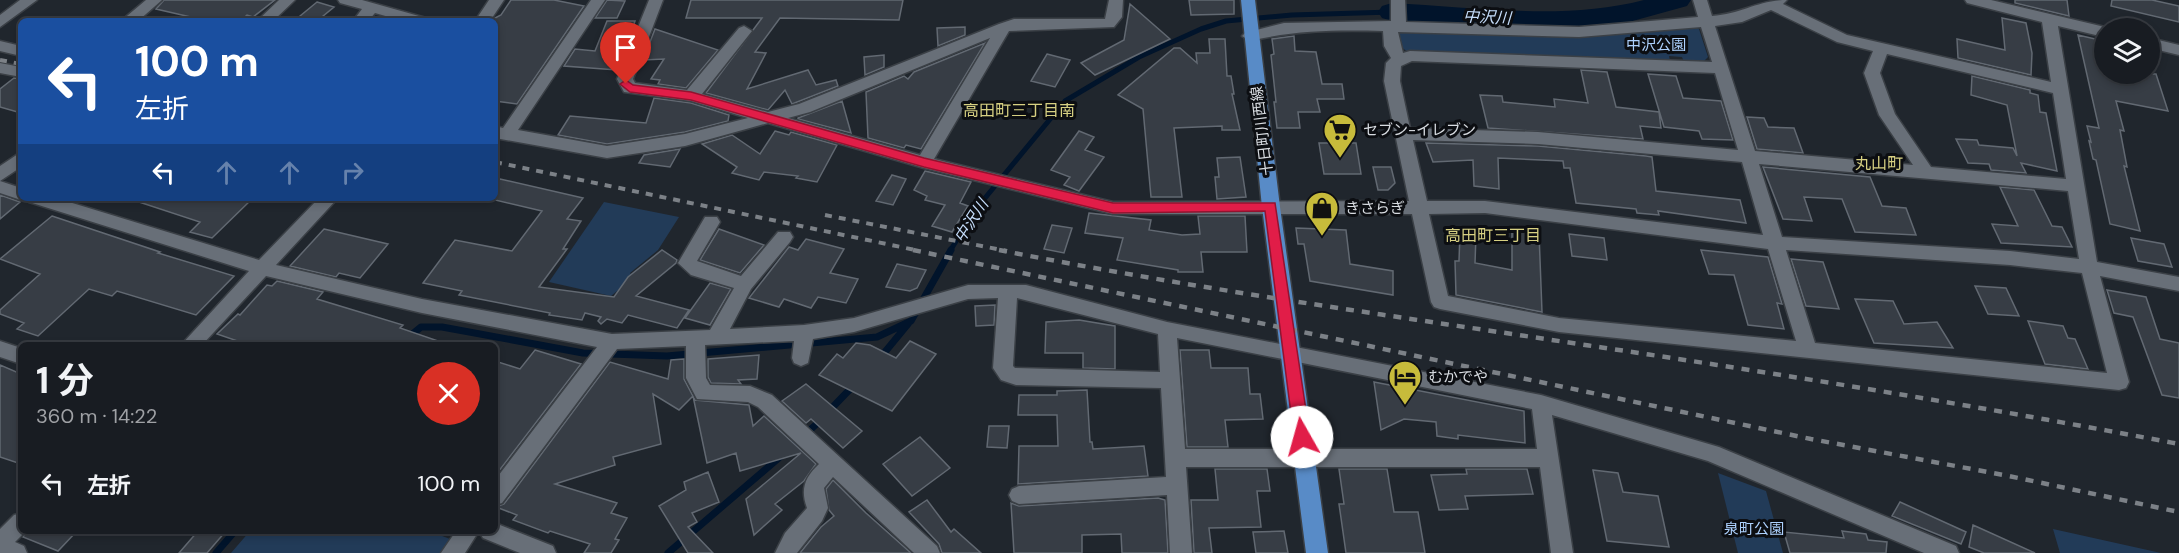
<!DOCTYPE html>
<html lang="ja">
<head>
<meta charset="utf-8">
<style>
  body { margin:0; font-family:"DM Sans","Noto Sans JP",sans-serif; background:#25292f; color:#f1f3f6; height:100vh; display:flex; flex-direction:column; font-size:22px; white-space:nowrap }
  * { box-sizing:border-box; margin:0 }
  p { font-size:20px; color:#9fa1a5 }
  .icon { flex:none; width:33px; height:33px; fill:none; stroke:currentColor; stroke-width:2; stroke-linecap:round; stroke-linejoin:round }
  .map { position:relative; flex:1; overflow:hidden }
  .details { position:absolute; left:18px; top:342px; width:480px; height:192px; display:flex; flex-direction:column; background:#181c22; border-radius:9px; box-shadow:0 3px 9px #0003,0 0 0 2px #363a40 }
  .details>* { flex:none }
  .banner { position:absolute; left:18px; top:18px; width:480px; height:183px; border-radius:9px; box-shadow:0 3px 9px #0003,0 0 0 2px #363a40; background:#1a4fa0; color:#fff; overflow:hidden }
  .controls { position:absolute; left:2094px; top:18px; display:grid; gap:12px }
  .controls a { display:grid; place-items:center; width:66px; height:66px; border-radius:50%; background:#181c22; box-shadow:0 3px 9px #0003,0 0 0 2px #363a40; font-size:30px }
  .pin { position:absolute; display:grid; place-items:center; width:51px; height:51px; color:#fff; margin:-62px -26px; border-radius:50% 50% 50% 0; rotate:-45deg; box-shadow:0 0 6px #0007 }
  .pin .icon { rotate:45deg }
  .me { position:absolute; width:66px; margin:-33px; rotate:353deg; stroke-linejoin:round; filter:drop-shadow(0 0 4px #0008) }
  .turn { display:flex; align-items:center; gap:21px; height:126px; padding:0 18px; font-size:27px }
  .turn .icon { width:78px; height:78px; stroke-width:2.5 }
  .turn b { display:block; font-size:42px; line-height:51px }
  .lanes { display:flex; align-items:center; height:57px; padding:0 18px; background:#0003; justify-content:center; gap:30px; direction:ltr }
  .lanes .off { opacity:.35 }
  .round { display:grid; place-items:center; flex:none; width:63px; height:63px; border-radius:32px; background:#25292f }
  .overview { display:flex; align-items:center; justify-content:space-between; height:102px; padding:0 18px }
  h1 { font-size:36px; font-weight:700; line-height:45px }
  ul { padding:0; list-style:none }
  li { display:flex; align-items:center; gap:18px; height:78px; padding:0 18px }
  li div { flex:1 }
  li b { display:block; font-size:22px }
  li em { font-style:normal }
  .map>svg:first-child { display:block }
  .green { fill:#223b58 }
  .lines { fill:none; stroke-linecap:round; stroke-linejoin:round }
  .stream-far1 { stroke:#01142b; stroke-width:5 }
  .stream { stroke:#01142b; stroke-width:7 }
  .river { fill:#01142b; fill-rule:evenodd }
  .building { fill:#373d45; stroke:#626972; stroke-width:1.5 }
  .minor-casing { stroke:#3b4046; stroke-width:3 }
  .major-casing { stroke:#3b4046; stroke-width:3 }
  .minor { fill:#686f78; fill-rule:evenodd }
  .major { fill:#588bc7; fill-rule:evenodd }
  .rail-far1 { stroke:#7c8187; stroke-width:4; stroke-dasharray:7 7; stroke-linecap:butt }
  .rail { stroke:#7c8187; stroke-width:4.5; stroke-dasharray:8 8; stroke-linecap:butt }
  .route { fill:#e11d48; stroke:#92132f; stroke-width:1.5 }
  .labels { text-anchor:middle; dominant-baseline:central; stroke-width:6; stroke-linejoin:round; paint-order:stroke }
  .park-label { font-size:15px; fill:#add1fe; stroke:#0c0e12 }
  .poi-label { font-size:15px; fill:#d8dce1; stroke:#0c0e12; text-anchor:start }
  .street-label { font-size:15px; fill:#d8dce1; stroke:#0c0e12 }
  .water-label { font-size:16px; font-style:italic; fill:#c5ddfb; stroke:#0c0e12 }
  .neighbourhood-label { font-size:16px; fill:#d7d082; stroke:#0c0e12 }
</style>
</head>
<body>
<div class="map">
<svg width="2179" height="553" viewBox="0 0 2179 553">
  <rect width="100%" height="100%" fill="#20262d"/>
  <path class="green" d="M1693,25L1699,29L1708,57L1703,62H1684L1682,57L1669,56L1670,61L1408,52L1398,45L1399,32L1406,29L1474,35L1582,36Z
    M604,202L679,217L658,250L630,273L633,278L611,296L549,282Z
    M1718,473L1766,491L1783,553H1738Z
    M2053,529L2161,553H2060Z
    M250,531H429L450,539L440,553H231Z"/>
  <g class="lines">
    <path class="stream-far1" d="M950,251L976,209L1065,101L1139,57L1201,29L1226,21L1292,15L1392,12"/>
    <path class="stream" d="M399,345L421,327H442L583,353L667,356L877,337L911,321L951,250
      M880,358L908,324
      M828,412L854,385
      M789,449L821,420
      M216,553L235,531
      M668,553L781,456"/>
    <path class="river" d="M1644,0H1691L1687,6L1629,22L1555,29L1392,21L1382,18L1378,12L1382,6L1392,3C1474,7 1564,21 1644,0Z"/>
  </g>
  <path class="building" d="M164,0H275L253,17L247,15L240,21H208L156,9Z
    M511,0H554L584,6L517,104L495,101V18L501,15Z
    M607,0L625,1L617,18H595Z
    M691,0H903L899,20L780,18L755,52L766,53L747,89L808,70L816,85L836,80L838,86L792,104L785,90L768,110L706,93L762,18H686Z
    M1189,0H1234V14L1191,15Z
    M2015,0H2067L2069,16L2015,3Z
    M2112,0H2152L2179,6V22L2111,6Z
    M317,2L334,7L317,21H294Z
    M1130,4L1170,39L1095,75L1081,63L1124,40Z
    M2002,18L2026,23L2032,53L2031,75L1958,58L1957,39L2005,50Z
    M607,21H635L633,27H636L617,70L564,66L575,49L595,51Z
    M965,27V35L938,46L937,28Z
    M655,29L718,50L686,88L658,84L660,80L651,79L664,59L643,60Z
    M2078,35L2104,41V74H2156L2168,111L2116,101L2124,131L2120,130L2127,167L2124,166L2140,231L2110,224L2096,160L2093,159L2089,141L2091,142L2087,126L2099,128Z
    M1294,36L1295,51L1316,52L1322,84H1342L1344,99H1317L1320,112H1298L1300,128H1277L1274,102H1276L1271,55L1274,54L1272,39Z
    M1209,39H1225L1227,76H1231L1234,94H1232L1240,130H1222V126L1174,128L1182,197H1151L1143,109L1118,95L1174,48H1180L1197,63L1196,53H1210Z
    M985,43L921,149L906,145L904,148L868,138L866,92L904,76L908,79L914,72Z
    M1047,54L1070,60L1055,87L1031,81Z
    M884,55V67L865,75L864,57Z
    M1581,70L1607,72L1616,107L1659,112L1661,128L1640,126L1643,139L1488,128L1480,95L1502,96L1503,102L1555,107L1554,99L1588,103Z
    M1648,74L1676,76L1683,98L1721,101L1733,140L1702,139L1699,131L1664,127Z
    M1972,76L2030,90V93L2038,95L2040,112L2046,113L2057,171L2021,163L2026,173L1991,170L1989,164L1968,163L1956,139L1977,140L1979,145L2013,148L2017,156L2007,105L1971,95Z
    M14,78L21,79V113L0,107V89Z
    M654,98L691,103L729,115L728,121L685,132L607,144L558,135L570,116L646,123Z
    M842,101L851,133L798,119V118Z
    M1747,117L1764,118L1768,127L1794,128L1803,153L1757,149Z
    M775,131L789,135L791,132L837,145L817,182L796,178L798,176L764,172L759,180L732,173L737,167L702,144L732,135L760,154Z
    M1079,131L1094,137L1085,150L1104,157L1079,191L1064,185L1070,177L1051,170Z
    M1319,143H1356L1361,174H1324Z
    M1426,143L1538,146L1646,156L1652,157L1656,191L1740,200L1746,223L1658,211L1659,215L1637,213L1636,209L1576,203L1570,168H1564L1563,161L1498,158L1499,189L1474,186L1473,160L1433,162Z
    M680,149L670,167L639,163L644,155Z
    M1240,157L1246,197L1217,199L1215,177H1219L1217,158Z
    M1373,167H1391L1395,183L1388,190H1378Z
    M1763,167L1870,177L1882,206L1906,208L1916,235L1855,232L1842,199L1804,197L1812,221L1783,219Z
    M925,171L971,182L960,203L968,206L952,232L932,226L945,205L925,200L927,196L914,190Z
    M892,175L906,179L893,205L876,201Z
    M500,179L583,198L567,219L581,221L563,249H567L539,287L614,297L628,277L662,250L677,260L676,263L636,296L689,310L677,328L628,315L622,323L607,319L601,324L598,321L601,317L585,313L582,320L549,315L550,313L459,295L462,291L423,283L455,240L512,251L542,211L495,200V186Z
    M2000,187L2034,190L2052,226L2062,227L2072,247L2001,243L1992,224L2018,226Z
    M0,195L20,202L0,219Z
    M137,198H253L212,238L190,232L200,222L136,201Z
    M1089,213L1151,220L1149,230L1182,235L1200,234L1198,216H1245L1247,252H1201L1203,272H1178V270L1117,260L1123,238L1085,233Z
    M52,216L160,252L158,253L234,276L196,315L117,291L112,296L89,289L38,336L17,329L24,323L0,314V310L40,274L0,259Z
    M1052,225L1072,228L1064,253L1044,249Z
    M1296,228L1346,230L1350,264L1393,271V295L1310,281L1304,244H1298Z
    M324,229L388,244L360,278L339,273L336,277L290,266Z
    M719,229L764,245L740,273L700,260Z
    M1512,229L1539,233L1542,312L1456,295L1455,261H1459L1460,232L1476,235L1475,263L1512,270Z
    M1569,234L1604,238L1607,260L1572,256Z
    M2131,238L2164,244L2172,267L2138,261Z
    M806,239L844,249L830,273L858,279L846,303L818,297L811,308L784,299L779,307L749,298L789,247L798,250Z
    M1701,250L1768,257L1782,304L1777,303L1784,329L1748,325L1734,275L1709,274Z
    M1791,259L1823,262L1839,309L1806,306Z
    M897,264L926,270L917,288L910,291L886,287Z
    M277,281L323,292L317,299L403,325L400,328L441,342V345H249L217,334L238,314L240,315L267,285L272,286Z
    M710,283L731,289L710,325L685,318Z
    M1975,286L2006,288L2019,316L1988,314Z
    M2107,290L2146,297L2160,339L2179,343V398L2162,395L2133,317L2114,313Z
    M1855,299L1893,301L1904,324L1937,322L1953,348L1874,343Z
    M995,305L994,325L976,326L975,306Z
    M1079,320L1115,326V369L1083,368V353H1045L1046,322Z
    M2028,321L2063,326L2068,338L2075,339L2088,369L2045,364Z
    M910,341L936,354L892,411L819,375L837,354L843,358L856,343L870,345L896,358Z
    M535,350L581,364L495,476V361L520,369Z
    M1180,350H1209L1211,368H1248L1250,394H1260L1263,419L1225,420L1228,447H1187Z
    M759,355L757,379L738,380L741,384L711,383L708,377V359Z
    M684,359V379L695,400L749,405L753,426L764,416L816,464L804,481L775,504L782,510L754,535L746,499L801,453L740,471L736,453L707,463L693,396L679,410L653,394L661,444L613,457L615,465L555,484L617,503L611,513L627,518L615,539L619,540L611,553H584L590,544L550,531L548,533L513,520L517,515L496,507L504,504L610,362L668,379L671,360Z
    M0,365L21,374V464L0,457Z
    M1374,382L1524,411L1525,443L1458,435V439L1437,436L1436,422L1404,419L1381,430Z
    M806,384L862,431L843,448L811,419L806,423L782,401Z
    M1087,390L1090,442H1092L1093,449L1144,446L1148,476L1018,484L1019,446H1058L1057,415H1018L1019,395H1057V391Z
    M989,426H1009L1007,448L987,447Z
    M920,437L950,468L912,496L883,464Z
    M1215,469H1267L1270,491H1257L1261,527L1209,528L1212,553H1194L1191,500H1218Z
    M1339,469H1387L1394,512H1418L1425,553H1346L1339,504H1344Z
    M1466,469H1527L1533,494L1465,496L1468,509L1439,510L1431,475L1467,474Z
    M1593,470L1618,473L1623,492L1658,496L1669,547L1607,541Z
    M708,472L719,502L692,513L697,522L688,527L713,553H688L659,506L686,490L684,482Z
    M833,480L866,513L911,553H800L821,527L834,516L829,510L826,489Z
    M1158,498L1165,500L1168,553H1122L1121,534L1082,535V553H1014L1011,503L1019,506Z
    M927,500L951,532L954,529L981,553H942L939,544L909,512Z
    M1900,502L1966,532L1961,544L1892,516Z
    M1973,525L2035,553H1984L1969,547Z
    M28,531H77L58,551L23,537Z
    M198,531H226L207,553H179Z
    M1284,531L1288,553H1256L1253,532Z
    M1842,531L1866,534L1868,540L1887,542L1886,553H1790L1784,532L1844,538Z"/>
  <g class="lines">
    <g class="minor-casing">
      <path id="minor" d="M20,0H37L0,27V15Z
        M146,0H162L138,21H121Z
        M279,0H295L273,21H257Z
        M338,0H362L426,18L428,21H403L375,13L368,21H353L362,9L340,3Z
        M489,0H504L490,21H475Z
        M591,0H605L518,130L607,146L685,134L748,118L691,101L624,92L617,79L649,0H663L633,79L635,83L687,90L739,28L744,26L752,31L702,94L768,112L799,104L999,24L1014,19H1105L1109,0H1123L1122,17L1114,27L1009,31L934,159L1113,202L1409,201L1384,81L1386,63L1391,58L1384,46L1383,31C1337,30 1295,30 1250,41L1242,36L1245,33L1284,23L1391,21V0H1405L1406,22L1579,27L1698,17L1693,0H1707L1712,16C1742,14 1758,0 1787,0L1783,4L1847,35L2051,82L2042,22L1967,3L1965,0H1991L2109,28H2104V37L2058,26L2097,262L2179,277V291L2100,276L2129,382L2126,388L2119,390L1559,332L1440,309L1434,307L1431,302L1412,214H1113L924,168L768,123L685,146L607,158L495,138V126L503,128ZM1771,10L1837,42L1873,51L1864,73L1879,115L1913,165L1755,151L1715,26L1742,22ZM1701,27L1712,62L1410,51L1403,53L1398,32L1579,37ZM990,38L920,155L788,118L810,112ZM1887,54L2053,93L2066,179L1931,167L1895,114L1880,73ZM1412,61L1715,73L1738,150L1538,132L1410,128L1400,81L1401,66ZM1413,140L1538,144L1742,162L1763,235L1485,201H1427ZM1759,164L2068,191L2079,259L2010,251L1782,237ZM1485,213L1768,249L1796,341L1559,318L1448,296L1429,214ZM1786,250L2010,265L2082,273L2107,373L1815,343Z
        M2150,38L2179,45V55L2150,48Z
        M0,41L21,46V56L0,51Z
        M0,63L21,67V77L0,73Z
        M21,152V167L0,181L21,188V198H56L259,260L319,198H338L276,265L422,299L612,334L710,330L734,288L691,275L678,263L705,217H717L720,222L697,261L741,276L778,232H790L793,237L790,242L751,289L730,329L804,325L854,318L968,285H1026L1167,322L1541,395L1719,447L1956,546L1959,553H1924L1708,461L1552,415L1573,553H1551L1540,467H1186L1192,553H1170L1167,495L1019,504L1012,501L1009,495L1012,489L1019,486L1166,477L1161,388L1016,385L1001,380L993,368L998,298L968,299L854,332L813,339L808,363L801,366L794,363L792,358L794,341L705,345L706,378L710,385L750,386L772,395L937,546L940,553H914L833,477L824,488L828,508L822,521L797,553H775L785,533L807,508C800,489 805,477 819,464L758,407L748,402L697,399L686,378V346L617,349L502,503L495,505V480L597,347L422,313L266,276L202,345H181L249,271L29,202L27,198L21,200L0,193V166ZM1017,298L1158,334L1160,372L1015,368L1013,366ZM1177,338L1532,409L1537,449H1185Z
        M0,341L21,348V364L0,357Z
        M21,513V531H26L15,542L24,546L27,553H0V529L14,515Z
        M495,523L553,546L556,553H520L483,538L479,531H495Z
        M456,531H479L465,553H441Z"/>
    </g>
    <g class="major-casing">
      <path id="major" d="M1241,0H1255L1280,207L1328,553H1306L1262,207Z"/>
    </g>
    <use href="#minor" class="minor"/>
    <use href="#major" class="major"/>
    <path class="rail-far1" d="M0,60L21,64
      M495,162L920,251
      M825,215L1007,251"/>
    <path class="rail" d="M913,250L1811,439L2009,476L2179,512
      M999,250C1196,289 1394,316 1592,346C1788,375 1984,407 2179,444"/>
  </g>
  <path class="route" d="M626,80L633,85L691,92L924,158L1113,203H1275L1310,437L1307,442L1302,443L1294,437L1265,211L1113,213L924,167L691,100L630,92L620,84Z"/>
  <defs>
    <g id="supermarket-pin" transform="scale(1.725)"><path d="M0 17L-7.5 6A9.5 9.5 0 1 1 7.5 6Z" fill="#c7bb3b" stroke="#0c0e12"/><path d="M-6-5.5h2.5l.6 2H6L4.5 2H-2.5L-4.4-4H-6ZM-1.5 3.2a1.3 1.3 0 1 0 .1 0ZM3 3.2a1.3 1.3 0 1 0 .1 0Z" fill="#111"/></g>
    <g id="shop-pin" transform="scale(1.725)"><path d="M0 17L-7.5 6A9.5 9.5 0 1 1 7.5 6Z" fill="#c7bb3b" stroke="#0c0e12"/><path d="M-5-2.5h2.3a2.7 3.5 0 0 1 5.4 0H5L5.5 6h-11ZM-1.5-2.5h3a1.5 2.3 0 0 0-3 0Z" fill="#111"/></g>
    <g id="hotel-pin" transform="scale(1.725)"><path d="M0 17L-7.5 6A9.5 9.5 0 1 1 7.5 6Z" fill="#c7bb3b" stroke="#0c0e12"/><path d="M-6-4.5h1.5V1H6V5H4.5V3h-9V5H-6ZM-4 0a1.8 1.8 0 1 1 3.6 0ZM.5 0V-2.5h3Q6-2.5 6 0Z" fill="#111"/></g>
  </defs>
  <g fill-rule="evenodd">
    <use href="#supermarket-pin" x="1340" y="130"/>
    <use href="#shop-pin" x="1322" y="208"/>
    <use href="#hotel-pin" x="1405" y="377"/>
  </g>
  <g class="labels">
    <g class="park-label">
      <text x="1656" y="45">中沢公園</text>
      <text x="1754" y="529">泉町公園</text>
    </g>
    <g class="poi-label">
      <text x="1363" y="130">セブン-イレブン</text>
      <text x="1345" y="208">きさらぎ</text>
      <text x="1428" y="377">むかでや</text>
    </g>
    <g class="street-label">
      <text transform="translate(1262 131) rotate(-97)">十日町川西線</text>
    </g>
    <g class="water-label">
      <text transform="translate(1487 17) rotate(3)">中沢川</text>
      <text transform="translate(971 221) rotate(-57)">中沢川</text>
    </g>
    <g class="neighbourhood-label">
      <text x="1019" y="110">高田町三丁目南</text>
      <text x="1879" y="163">丸山町</text>
      <text x="1493" y="235">高田町三丁目</text>
    </g>
  </g>
</svg>
<div class="controls">
<a><svg class="icon" aria-label="layers" viewBox="0 0 24 24"><path d="M12 4l9 5-9 5-9-5zM3 14l9 5 9-5"/></svg></a>
</div>
<div class="pin" style="left:626px;top:84px;background:#d93025"><svg class="icon" aria-label="arrive" viewBox="0 0 24 24"><path d="M6 21V4h12l-3 4 3 4H6"/></svg></div>
<svg class="me" style="left:1302px;top:437px" viewBox="-20 -20 40 40"><circle r="19" fill="#fff"/><path d="M0-13L10 11 0 6-10 11z" fill="#e11d48"/></svg>
<div class="banner">
<div class="turn"><svg class="icon" aria-label="left" viewBox="0 0 24 24"><path d="M17 20v-9H6M10 6l-5 5 5 5"/></svg><div><b>100 m</b>左折</div></div>
<div class="lanes"><svg class="icon" aria-label="left" viewBox="0 0 24 24"><path d="M17 20v-9H6M10 6l-5 5 5 5"/></svg><svg class="icon off" aria-label="ahead" viewBox="0 0 24 24"><path d="M12 20V5M6 11l6-6 6 6"/></svg><svg class="icon off" aria-label="ahead" viewBox="0 0 24 24"><path d="M12 20V5M6 11l6-6 6 6"/></svg><svg class="icon off" aria-label="right" viewBox="0 0 24 24"><path d="M7 20v-9h11M14 6l5 5-5 5"/></svg></div>
</div>
<section class="details">
<div class="overview"><div><h1>1 分</h1><p>360 m · 14:22</p></div><a class="round" style="background:#d93025;color:#fff"><svg class="icon" aria-label="close" viewBox="0 0 24 24"><path d="M6 6l12 12M18 6L6 18"/></svg></a></div>
<ul>
<li><svg class="icon" aria-label="left" viewBox="0 0 24 24"><path d="M17 20v-9H6M10 6l-5 5 5 5"/></svg><div><b>左折</b></div><em>100 m</em></li>
</ul>
</section>
</div>
</body>
</html>
